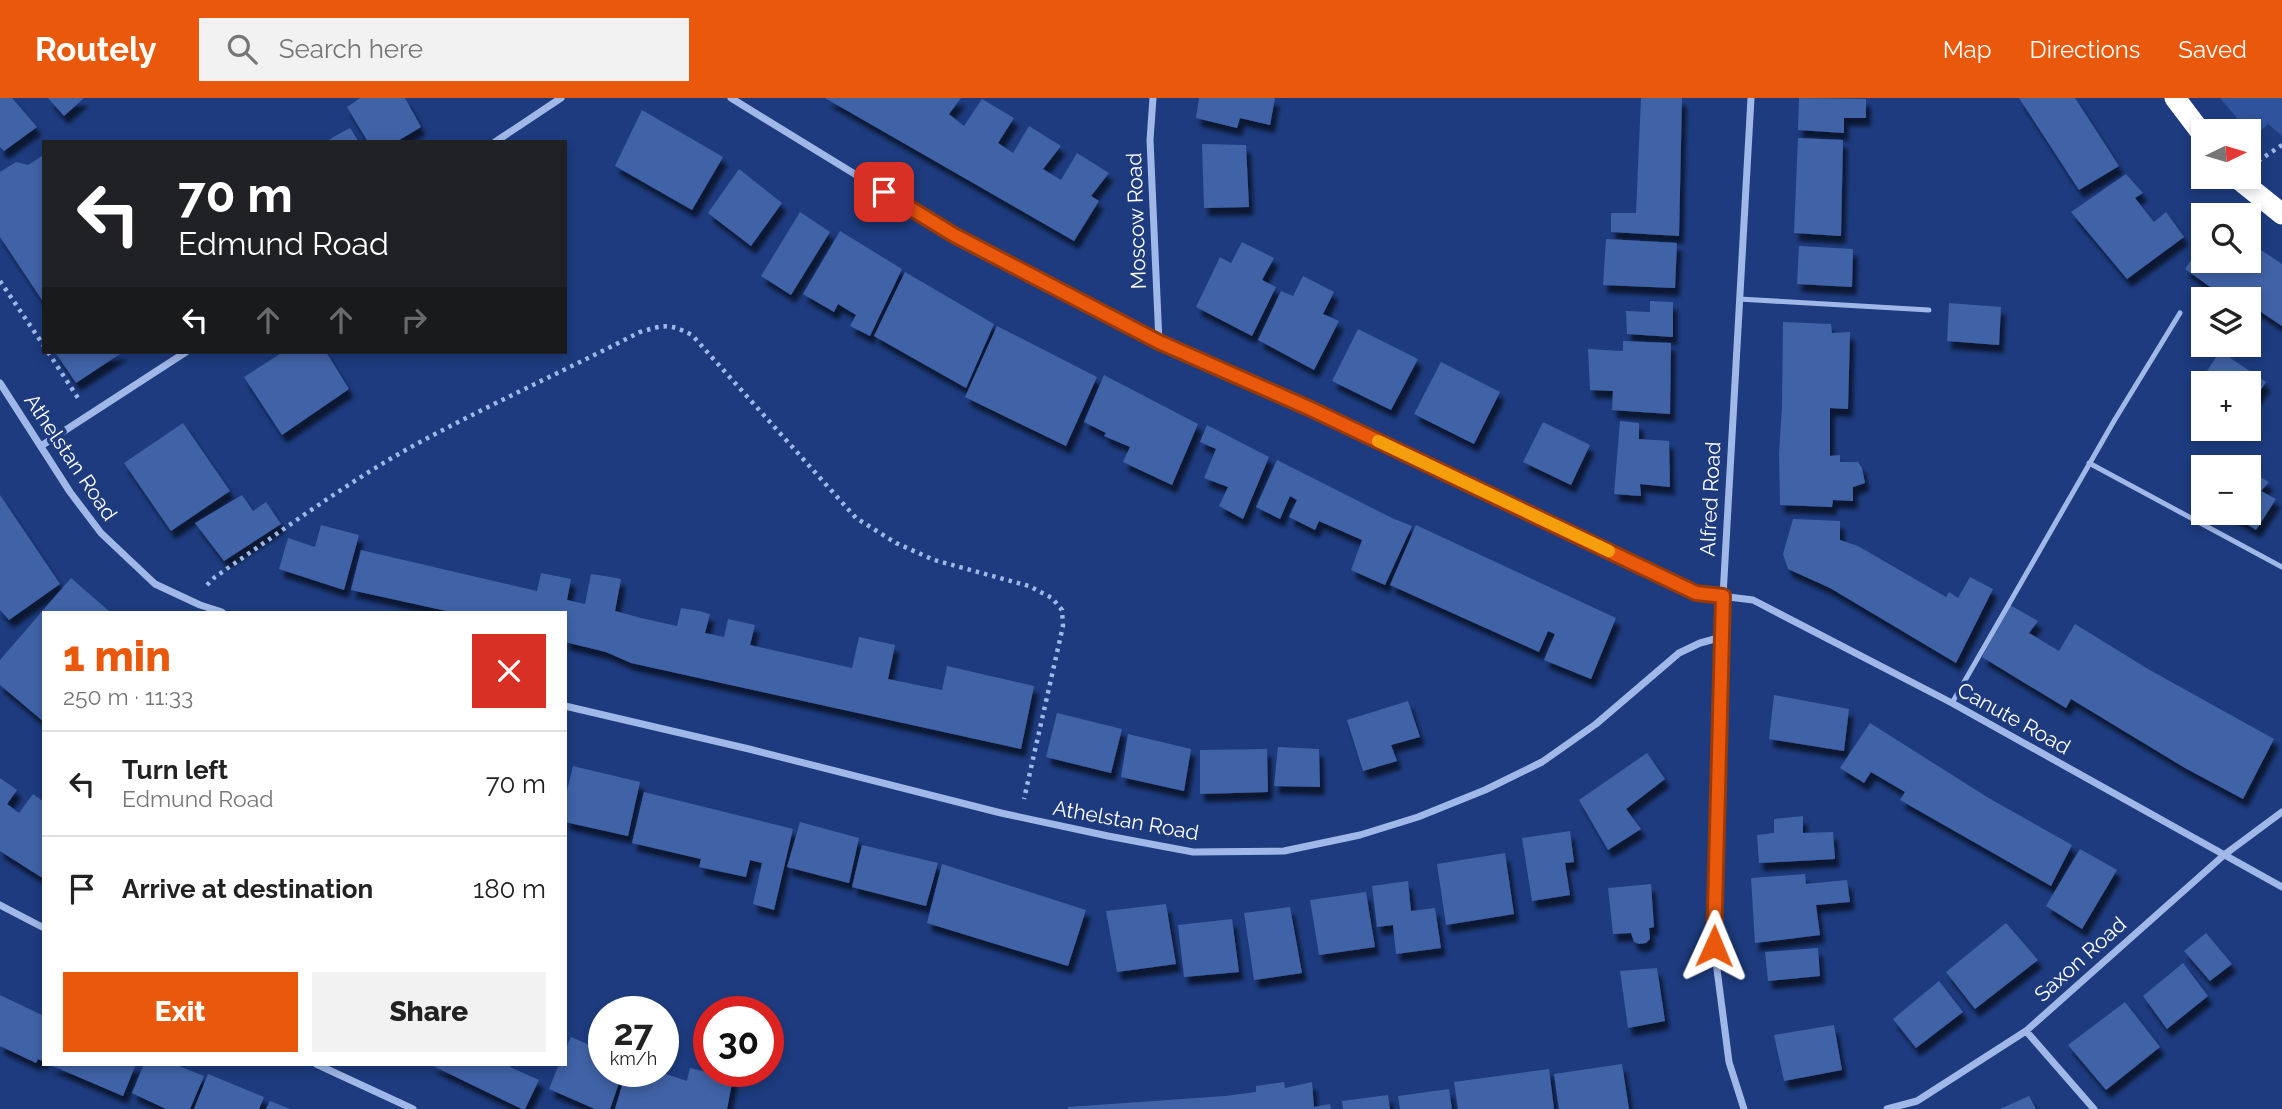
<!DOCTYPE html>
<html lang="en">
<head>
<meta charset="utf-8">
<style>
  body { margin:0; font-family:Raleway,sans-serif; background:#f2f2f2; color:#222; height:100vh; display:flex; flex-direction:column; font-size:26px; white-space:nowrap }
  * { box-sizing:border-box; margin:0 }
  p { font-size:23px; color:#767676 }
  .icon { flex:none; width:38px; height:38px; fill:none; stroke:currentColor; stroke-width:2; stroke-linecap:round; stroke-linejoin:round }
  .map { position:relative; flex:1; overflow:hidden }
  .details { position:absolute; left:42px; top:513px; width:525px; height:455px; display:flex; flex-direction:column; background:#fff; border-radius:0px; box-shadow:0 4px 10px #0003 }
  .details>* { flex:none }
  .guide { position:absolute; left:42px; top:42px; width:525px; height:214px; border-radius:0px; box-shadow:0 4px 10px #0003; background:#202124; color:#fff; overflow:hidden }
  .needle { width:46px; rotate:85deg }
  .tools { position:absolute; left:2191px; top:21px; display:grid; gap:14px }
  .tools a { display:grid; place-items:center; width:70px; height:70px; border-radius:0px; background:#fff; box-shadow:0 4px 10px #0003; font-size:35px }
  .speed { position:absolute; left:588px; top:898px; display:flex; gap:14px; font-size:35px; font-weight:700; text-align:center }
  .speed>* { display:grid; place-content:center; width:91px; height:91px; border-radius:50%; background:#fff; box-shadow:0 4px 10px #0003; line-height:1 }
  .speed small { font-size:18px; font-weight:400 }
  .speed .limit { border:10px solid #d22; background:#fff; color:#111 }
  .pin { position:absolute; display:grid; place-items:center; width:60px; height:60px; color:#fff; margin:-30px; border-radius:14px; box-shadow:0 4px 10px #0006 }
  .me { position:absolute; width:77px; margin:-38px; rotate:1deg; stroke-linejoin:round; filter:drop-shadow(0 0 5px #0008) }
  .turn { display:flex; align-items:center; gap:24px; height:147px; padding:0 21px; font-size:32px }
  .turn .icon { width:91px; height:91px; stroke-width:2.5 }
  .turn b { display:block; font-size:49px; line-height:60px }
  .lanes { display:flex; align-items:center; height:66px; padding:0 21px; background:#0003; justify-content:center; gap:35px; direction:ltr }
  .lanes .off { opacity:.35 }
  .round { display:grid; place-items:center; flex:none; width:74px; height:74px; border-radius:0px; background:#f2f2f2 }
  .overview { display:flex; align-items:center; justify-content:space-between; height:119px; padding:0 21px }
  h1 { font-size:42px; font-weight:800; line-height:52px; color:#ea580c }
  .action { display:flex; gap:14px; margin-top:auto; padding:14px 21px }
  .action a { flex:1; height:80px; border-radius:0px; background:#ea580c; color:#fff; font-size:28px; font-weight:800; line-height:80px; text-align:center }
  .action a+a { background:#f2f2f2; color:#222 }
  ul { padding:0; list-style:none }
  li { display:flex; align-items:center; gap:21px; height:105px; padding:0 21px; border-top:2px solid #e0e0e0 }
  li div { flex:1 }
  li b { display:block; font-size:26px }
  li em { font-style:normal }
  header { display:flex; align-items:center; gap:42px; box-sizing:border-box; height:98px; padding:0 35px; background:#ea580c; color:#fff }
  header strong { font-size:33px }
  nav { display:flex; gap:38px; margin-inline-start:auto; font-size:24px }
  .search { width:490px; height:63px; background:#f2f2f2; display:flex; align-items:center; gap:18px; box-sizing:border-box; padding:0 24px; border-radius:0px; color:#767676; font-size:26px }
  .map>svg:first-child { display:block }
  .green { fill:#30539d }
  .building { fill:#4162a6; filter:url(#shadow) }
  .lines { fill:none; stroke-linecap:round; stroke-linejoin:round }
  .path { stroke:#a0b8e8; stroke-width:4.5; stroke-dasharray:3.5 5; stroke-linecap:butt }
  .lane { stroke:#a0b8e8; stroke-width:5 }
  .street { stroke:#a0b8e8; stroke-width:7 }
  .highway { stroke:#fff; stroke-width:21 }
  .route-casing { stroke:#983908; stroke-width:18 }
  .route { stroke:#ea580c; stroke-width:12 }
  .slow { stroke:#f59e0b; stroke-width:12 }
  .labels { text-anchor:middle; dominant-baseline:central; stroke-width:7; stroke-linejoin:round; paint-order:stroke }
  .street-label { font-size:21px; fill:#fff; stroke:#1d3b7e }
</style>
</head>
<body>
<header>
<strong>Routely</strong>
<div class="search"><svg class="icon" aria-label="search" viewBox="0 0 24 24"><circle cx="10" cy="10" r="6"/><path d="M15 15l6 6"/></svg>Search here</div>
<nav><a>Map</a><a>Directions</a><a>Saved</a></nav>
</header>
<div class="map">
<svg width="2282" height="1011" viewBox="0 0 2282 1011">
  <defs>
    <filter id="shadow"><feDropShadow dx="4.5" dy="8" stdDeviation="2" flood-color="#0009"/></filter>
  </defs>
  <rect width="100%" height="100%" fill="#1d3b7e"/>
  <path class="green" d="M2220,0H2282V38L2268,26L2254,40Z"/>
  <path class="building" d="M0,0H12L37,29L4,53L0,49Z
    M48,0H84L64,18Z
    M360,0H405L421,29L396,44H368L347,9Z
    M825,0H961L949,16L964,28L982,1L1014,20L998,45L1013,55L1029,28L1061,48L1043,71L1061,82L1077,55L1109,75L1091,98L1099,103L1074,143Z
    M1199,0H1275L1270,27L1240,20L1237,30L1196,20Z
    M1641,0H1682L1679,138L1611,134V115H1636Z
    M1799,0L1866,1V20H1844V35L1798,32Z
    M2019,0H2075L2119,68L2079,92Z
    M642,12L723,59L692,112L615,68Z
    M350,30L359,44H326L335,38Z
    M1798,40L1843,42L1841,138L1794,135Z
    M1202,46L1246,47L1249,109L1204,110Z
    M42,58L44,59V205L0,139V74L16,64L28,67Z
    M739,71L782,105L751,148L708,115Z
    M2126,76L2143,95L2135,100L2154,124L2166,114L2184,139L2127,181L2071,114Z
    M800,114L830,134L791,197L761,178Z
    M840,133L902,171L870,238L850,228L856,217L838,206L834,214L803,196Z
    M1606,141L1677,145L1675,190L1603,187Z
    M1242,144L1274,160L1262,182L1276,189L1252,238L1196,209L1220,159L1231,165Z
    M2249,144L2282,166V228L2249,206V201H2242L2232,195L2227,201L2185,171L2203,145V163H2249Z
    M1799,148L1853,151L1852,189L1797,186Z
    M905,174L994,226L966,290L874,238Z
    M1303,178L1334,194L1323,216L1339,223L1314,272L1258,242L1281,193L1293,198Z
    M1650,203L1673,204V239L1627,236L1626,213L1650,214Z
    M1949,205L2001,209L1999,247L1947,243Z
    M1783,224L1831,226L1832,235L1850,234L1848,311L1830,310V358L1840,357V364H1858L1862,370L1865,385L1853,389V403L1833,402L1832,409L1780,407L1779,356L1782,309Z
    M997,228L1097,279L1066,348L965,299Z
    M1358,231L1418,261L1391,312L1332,283Z
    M1623,243L1671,245L1670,316L1612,312L1613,293L1590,292L1588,251L1623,253Z
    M2220,253L2266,284L2249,310V285H2203V303L2192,296Z
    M55,254H123L76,285Z
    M283,254H326L349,291L282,337L244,279Z
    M1441,264L1500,294L1474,346L1414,316Z
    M1104,277L1198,326L1172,387L1123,364L1130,349L1104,338L1106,335L1084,324Z
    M1620,323L1639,325V341L1669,343L1670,389L1640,386L1641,398L1614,396Z
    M1543,324L1590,347L1571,387L1523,364Z
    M183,325L230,393L171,433L124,365Z
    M1207,327L1269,359L1243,421L1219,408L1228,389L1204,380L1216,351L1200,344Z
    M1277,362L1392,420L1412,428L1385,487L1351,472L1362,442L1319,423L1315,432L1289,419L1297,402L1290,398L1280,421L1256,409Z
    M2251,374L2269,384L2261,393L2276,401L2256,432L2229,415H2249V378Z
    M0,397L60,486L9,522L0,512Z
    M242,397L253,413L266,404L281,426L224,463L195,425Z
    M1793,421L1840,423V442L1858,448L1946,499L1949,494L1958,500L1970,479L1993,491L1956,565L1830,490L1788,471L1783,456Z
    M321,427L359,437L344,492L279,471L288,440L315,449Z
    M1416,427L1616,520L1591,581L1544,562L1555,536L1548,533L1539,554L1390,487Z
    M361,452L537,493L541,475L571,481L567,502L585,506L591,476L605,478L621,481L615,513L641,520L677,528L681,510L699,513L710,516L705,535L724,539L728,521L755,527L750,547L852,570L859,539L895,547L888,581L942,592L947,568L1034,588L1021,651L631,565L606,554L565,544V514H451L351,492Z
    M71,480L110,514H44V624L0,587V562Z
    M2010,507L2038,523L2029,535L2059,553L2075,526L2148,571L2274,641L2243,701L2185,670L2071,601L2066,610L1982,559Z
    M1774,597L1849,611L1844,653L1769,641Z
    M1408,603L1420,639L1391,647L1397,663L1363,673L1347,622Z
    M1057,615L1122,631L1111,675L1046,659Z
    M1870,625L1987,699L2072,747L2051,788L1900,702L1905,694L1871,674L1864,685L1840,670Z
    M1128,636L1191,651L1184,693L1121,679Z
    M1278,649L1319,651L1320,689L1274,688Z
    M1267,651L1268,694L1200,696V652Z
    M1647,655L1665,681L1626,711L1641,731L1608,752L1579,702Z
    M573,668L640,684L628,738L565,724V701Z
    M0,680L17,692L7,706L19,715L33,696L44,704V781L0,753Z
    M644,694L793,731L774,812L753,806L762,765L750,762L746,779L699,769L701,761L632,745Z
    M1803,718V735L1833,734L1835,761L1759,765L1757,737L1774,735V721Z
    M800,724L859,740L849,785L787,769Z
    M1570,733L1574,764L1565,765L1570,797L1532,803L1522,740Z
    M862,747L938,765L926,808L852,789Z
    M2080,751L2117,772L2082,831L2046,808Z
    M1505,755L1514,816L1446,827L1437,766Z
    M942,766L1086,812L1068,868L927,825Z
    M1805,776L1806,786L1847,782L1850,804L1816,807L1820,837L1755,845L1751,780Z
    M1408,783L1411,813L1435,810L1441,850L1396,856L1393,827L1377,829L1372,788Z
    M1651,786L1654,829L1649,830L1650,841L1646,845L1639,846L1634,844L1631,835L1613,836L1608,790Z
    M1366,794L1375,849L1319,857L1310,802Z
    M1166,806L1176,866L1117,874L1106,813Z
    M1290,809L1302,875L1254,882L1244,815Z
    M1232,821L1239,874L1184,879L1178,827Z
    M2006,825L2038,862L1975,911L1946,874Z
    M2206,835L2232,866L2210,883L2184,853Z
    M1818,850L1820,878L1768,883L1765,854Z
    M2183,865L2208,898L2167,931L2143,898Z
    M1657,870L1665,923L1628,930L1620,873Z
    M1939,883L1963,914L1916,950L1893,921Z
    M0,897L44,918V964L38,961L36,965L0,948Z
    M2125,904L2160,949L2106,992L2068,947Z
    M1834,927L1842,972L1784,983L1774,937Z
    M571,939L604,953V973H623L610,1011H595L549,991L559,966H565V952Z
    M48,966H136L123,998Z
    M144,966H174L204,978L190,1011H166L132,995Z
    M429,966H512L510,969L539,982L525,1011H522Z
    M1622,966L1629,1011H1559L1554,976Z
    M690,970L733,980L727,1011H615L626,974L645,983L648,973H657L687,983Z
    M1549,971L1554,1011H1458L1454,984Z
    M208,976L264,999L259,1011H194Z
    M1284,984L1285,990L1312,984L1314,1009L1330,1006L1331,1011H1068V1009L1225,998L1256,994V988Z
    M1449,991L1452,1011H1400L1398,998Z
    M1388,997L1390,1011H1343L1342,1003Z
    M2029,998L2036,1011H2000Z
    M270,1003L290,1011H266Z"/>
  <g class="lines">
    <path class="path" d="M2258,63L2282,47
      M0,183L44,248
      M48,254L78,300
      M207,487L215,479C279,435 343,387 411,349C486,308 564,273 640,234C664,227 669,225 692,237L856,420L896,445L934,462L1029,488L1052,500L1062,512L1063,528L1024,701"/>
    <path class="lane" d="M1739,201L1929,212
      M2089,365L2282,469
      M1952,605L2114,323L2180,215"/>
    <path class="street" d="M731,0L954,137L1159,244L1311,311L1696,495L1753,502L1952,605L2282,789
      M1153,0L1150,42L1159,244
      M495,44L561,0
      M0,285L70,394L101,435L155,486L200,507L222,514
      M41,348L186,254
      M565,608L749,651L1001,715L1108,738L1193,754L1284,753L1360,737L1418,719L1485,692L1542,664L1596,626L1679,555L1700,545L1722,539
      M0,807L44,830
      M2026,933L2094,1011
      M316,966L413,1011
      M1744,1011L1729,964L1714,848L1723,498L1751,0
      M1887,1011L1917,1003L2026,933L2224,757L2282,714"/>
    <path class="highway" d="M2175,0L2203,37
      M2236,79L2282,116"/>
  </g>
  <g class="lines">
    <g class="route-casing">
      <path id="route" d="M884,94L954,137L1159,244L1311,311L1696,495L1723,498L1714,848"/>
    </g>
    <use href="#route" class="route"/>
    <path class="slow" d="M1378,343L1609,453"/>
  </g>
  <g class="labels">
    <g class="street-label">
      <text transform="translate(1136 123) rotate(-92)">Moscow Road</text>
      <text transform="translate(71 359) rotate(56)">Athelstan Road</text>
      <text transform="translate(1710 401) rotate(-87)">Alfred Road</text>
      <text transform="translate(2014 620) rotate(29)">Canute Road</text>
      <text transform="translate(1126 722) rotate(10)">Athelstan Road</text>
      <text transform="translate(2080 861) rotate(-42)">Saxon Road</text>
    </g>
  </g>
</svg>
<div class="tools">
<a><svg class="needle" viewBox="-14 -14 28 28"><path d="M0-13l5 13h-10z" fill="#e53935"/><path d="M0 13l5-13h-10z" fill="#767676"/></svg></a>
<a><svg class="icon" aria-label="search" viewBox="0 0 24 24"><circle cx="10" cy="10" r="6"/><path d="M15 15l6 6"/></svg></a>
<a><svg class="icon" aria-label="layers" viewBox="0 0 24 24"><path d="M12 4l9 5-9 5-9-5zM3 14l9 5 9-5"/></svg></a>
<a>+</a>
<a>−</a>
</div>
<div class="speed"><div>27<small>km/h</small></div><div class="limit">30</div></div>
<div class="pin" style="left:884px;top:94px;background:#d93025"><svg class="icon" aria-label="arrive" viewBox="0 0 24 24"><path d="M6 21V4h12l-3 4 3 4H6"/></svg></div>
<svg class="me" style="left:1714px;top:848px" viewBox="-20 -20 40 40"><path d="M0-17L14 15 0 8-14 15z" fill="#ea580c" stroke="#fff" stroke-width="4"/></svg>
<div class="guide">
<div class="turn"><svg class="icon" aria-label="left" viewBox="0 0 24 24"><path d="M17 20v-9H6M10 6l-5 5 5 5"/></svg><div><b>70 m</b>Edmund Road</div></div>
<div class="lanes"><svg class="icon" aria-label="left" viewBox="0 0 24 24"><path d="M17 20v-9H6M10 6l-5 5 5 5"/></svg><svg class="icon off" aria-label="ahead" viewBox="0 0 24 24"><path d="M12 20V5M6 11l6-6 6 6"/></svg><svg class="icon off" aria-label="ahead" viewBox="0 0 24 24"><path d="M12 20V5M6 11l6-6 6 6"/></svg><svg class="icon off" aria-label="right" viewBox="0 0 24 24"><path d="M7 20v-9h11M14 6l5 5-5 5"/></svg></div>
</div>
<section class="details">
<div class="overview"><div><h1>1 min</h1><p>250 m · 11:33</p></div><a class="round" style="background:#d93025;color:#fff"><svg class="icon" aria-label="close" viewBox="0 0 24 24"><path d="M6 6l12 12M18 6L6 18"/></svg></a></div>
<ul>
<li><svg class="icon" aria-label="left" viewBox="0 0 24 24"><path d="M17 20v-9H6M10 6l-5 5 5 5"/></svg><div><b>Turn left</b><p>Edmund Road</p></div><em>70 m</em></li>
<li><svg class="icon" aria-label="arrive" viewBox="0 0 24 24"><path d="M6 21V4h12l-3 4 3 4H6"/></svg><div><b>Arrive at destination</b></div><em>180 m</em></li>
</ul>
<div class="action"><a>Exit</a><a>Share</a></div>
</section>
</div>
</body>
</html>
